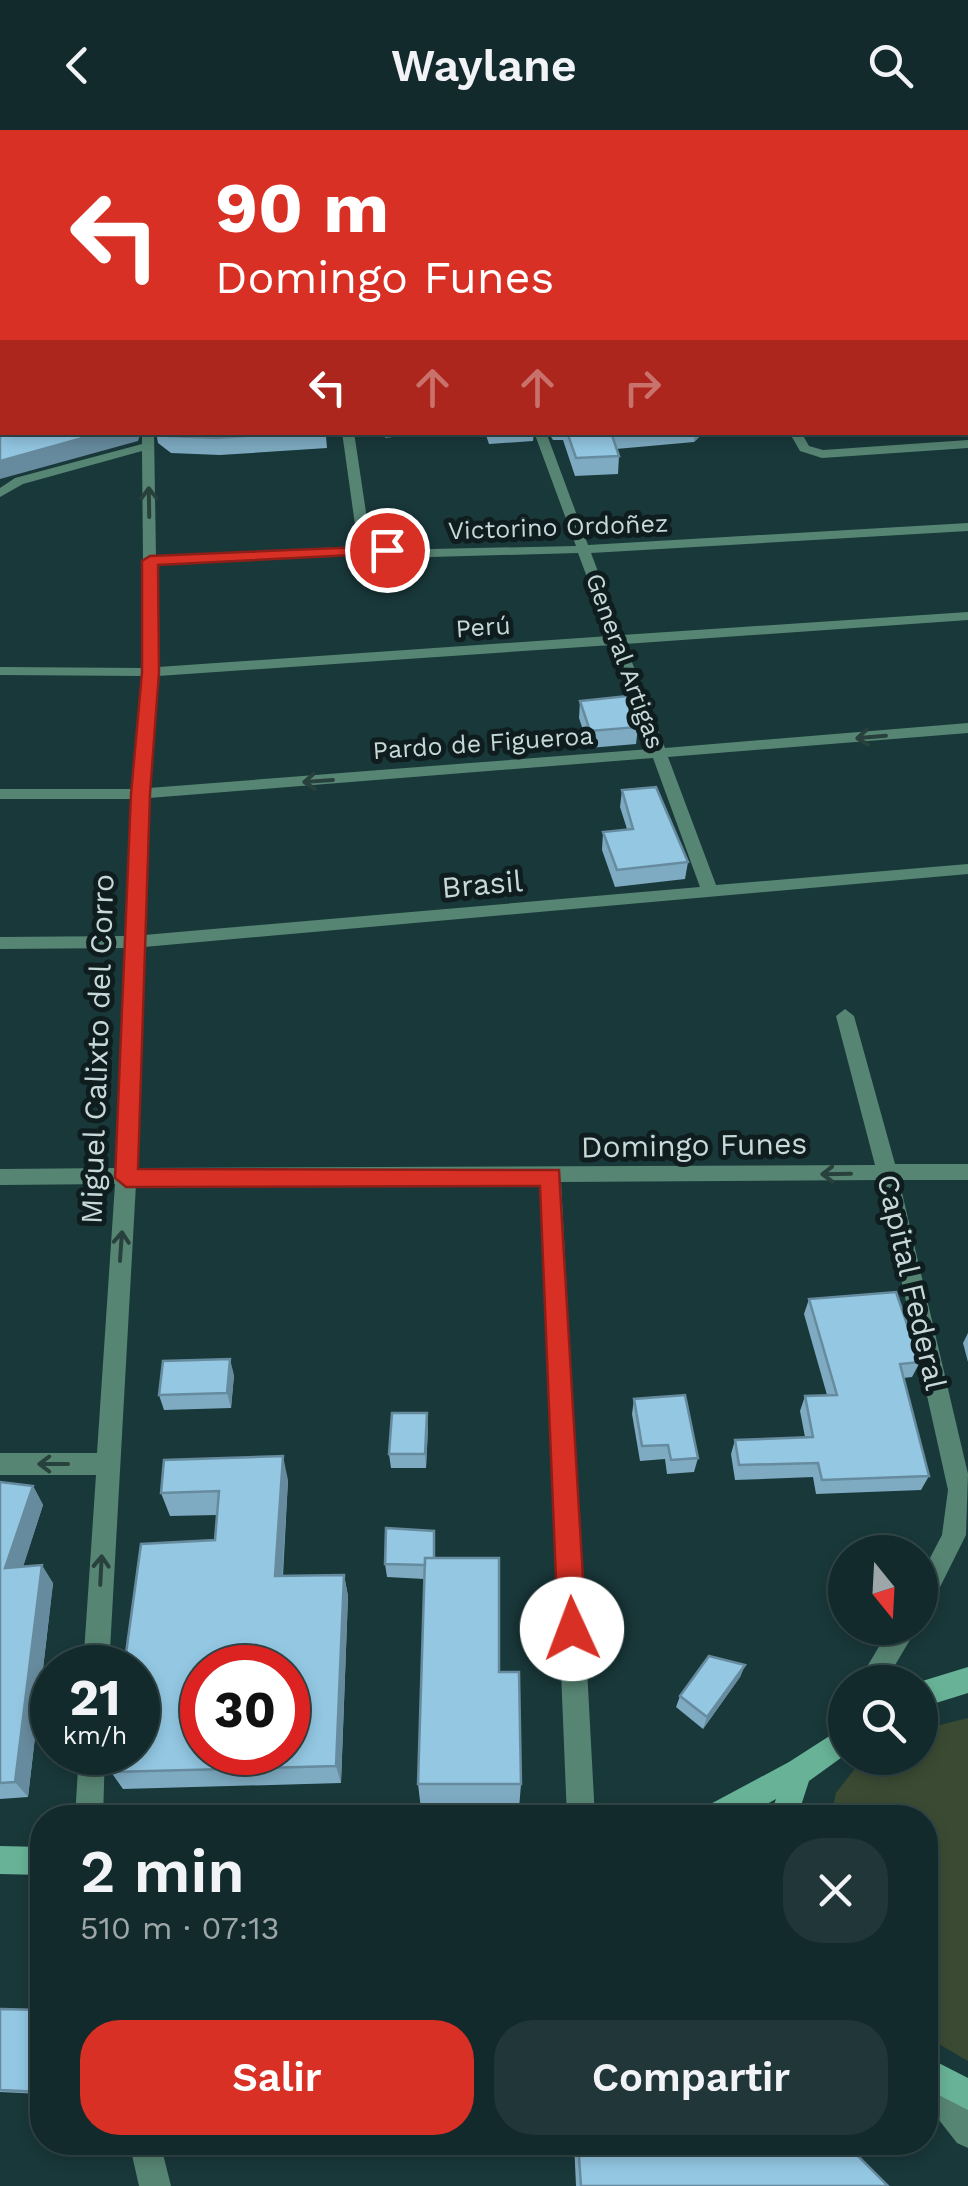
<!DOCTYPE html>
<html lang="es">
<head>
<meta charset="utf-8">
<style>
  body { margin:0; font-family:"Work Sans",sans-serif; background:#203638; color:#f1f3f6; height:100vh; display:flex; flex-direction:column; font-size:38px; white-space:nowrap }
  * { box-sizing:border-box; margin:0 }
  p { font-size:32px; color:#9da7a9 }
  .icon { flex:none; width:55px; height:55px; fill:none; stroke:currentColor; stroke-width:2; stroke-linecap:round; stroke-linejoin:round }
  .map { position:relative; flex:1; overflow:hidden }
  .sheet { position:absolute; left:30px; top:1675px; width:908px; height:350px; display:flex; flex-direction:column; background:#132a2c; border-radius:40px; box-shadow:0 5px 15px #0003,0 0 0 2px #324648 }
  .sheet>* { flex:none }
  .guide { position:absolute; left:0px; top:0px; width:970px; height:305px; box-shadow:0 5px 15px #0003,0 0 0 2px #324648; background:#d93025; color:#fff; overflow:hidden }
  .needle { width:65px; rotate:162deg }
  .controls { position:absolute; left:828px; top:1405px; display:grid; gap:20px }
  .controls a { display:grid; place-items:center; width:110px; height:110px; border-radius:50%; background:#132a2c; box-shadow:0 5px 15px #0003,0 0 0 2px #324648; font-size:50px }
  .speed { position:absolute; left:30px; top:1515px; display:flex; gap:20px; font-size:50px; font-weight:700; text-align:center }
  .speed>* { display:grid; place-content:center; width:130px; height:130px; border-radius:50%; background:#132a2c; box-shadow:0 5px 15px #0003,0 0 0 2px #324648; line-height:1 }
  .speed small { font-size:25px; font-weight:400 }
  .speed .limit { border:15px solid #d22; background:#fff; color:#111 }
  .pin { position:absolute; display:grid; place-items:center; width:85px; height:85px; color:#fff; margin:-42px; border:5px solid #fff; border-radius:50%; box-shadow:0 2px 10px #0007 }
  .me { position:absolute; width:110px; margin:-55px; rotate:358deg; stroke-linejoin:round; filter:drop-shadow(0 0 8px #0008) }
  .turn { display:flex; align-items:center; gap:35px; height:210px; padding:0 50px; font-size:45px }
  .turn .icon { width:130px; height:130px; stroke-width:2.5 }
  .turn b { display:block; font-size:70px; line-height:85px }
  .lanes { display:flex; align-items:center; height:95px; padding:0 50px; background:#0003; justify-content:center; gap:50px; direction:ltr }
  .lanes .off { opacity:.35 }
  .round { display:grid; place-items:center; flex:none; width:105px; height:105px; border-radius:40px; background:#203638 }
  .headline { display:flex; align-items:center; justify-content:space-between; height:170px; padding:0 50px }
  h1 { font-size:60px; font-weight:600; line-height:75px }
  .action { display:flex; gap:20px; margin-top:auto; padding:20px 50px }
  .action a { flex:1; height:115px; border-radius:40px; background:#d93025; color:#fff; font-size:40px; font-weight:600; line-height:115px; text-align:center }
  .action a+a { background:#203638; color:#f1f3f6 }
  header { display:flex; justify-content:space-between; align-items:center; height:130px; padding:0 50px; background:#132a2c; font-size:45px; font-weight:600 }
  .map>svg:first-child { display:block }
  .green { fill:#3b4b33 }
  .lines { fill:none; stroke-linecap:round; stroke-linejoin:round }
  .minor { fill:#578573; fill-rule:evenodd }
  .secondary { fill:#68b397; fill-rule:evenodd }
  .wall { fill:#7eabc2 }
  .shaded-wall { fill:#678b9e }
  .building { fill:#93c7e2; stroke:#678b9e; stroke-width:2.5; fill-rule:evenodd }
  .oneway { stroke:#29413c }
  .route { fill:#d93025; stroke:#8d1f18; stroke-width:2.5 }
  .labels { text-anchor:middle; dominant-baseline:central; stroke-width:10; stroke-linejoin:round; paint-order:stroke }
  .far-street-label { font-size:25px; fill:#c7d8d9; stroke:#101d1e }
  .street-label { font-size:30px; fill:#c7d8d9; stroke:#101d1e }
</style>
</head>
<body>
<header><svg class="icon" aria-label="back" viewBox="0 0 24 24"><path d="M15 5l-7 7 7 7"/></svg>Waylane<svg class="icon" aria-label="search" viewBox="0 0 24 24"><circle cx="10" cy="10" r="6"/><path d="M15 15l6 6"/></svg></header>
<div class="map">
<svg width="968" height="2056" viewBox="0 0 968 2056">
  <rect width="100%" height="100%" fill="#19383a"/>
  <path class="green" d="M968,1588V1931L925,1906V1688L831,1687L836,1663L863,1628H920V1600Z"/>
  <g class="lines">
    <path class="minor" d="M199,0H207V2H199Z
      M338,0H346V2H338Z
      M720,0H729L730,2H722Z
      M2,42V51L0,52V43Z
      M0,91H2V97H0Z
      M142,302H154L156,427L358,416L342,302H354L371,416L431,419L576,416L534,302H546L588,415L968,393V401L591,423L622,505L968,482V490L625,514L665,618L968,593V603L668,627L716,755L968,734V744L144,817L136,1038L875,1035L836,886L845,879L854,886L895,1034H968V1050H899L968,1344L966,1405L929,1479L920,1482V1447L942,1405L948,1360L879,1050L561,1052L595,1688H567L541,1052L136,1054L109,1538H83L96,1345H0V1323H97L115,1054L0,1055V1039L116,1038L126,818L0,819V807L127,806L133,669H0V659H134L143,546L0,545V537L144,538L142,321L23,354L0,367V358L15,348L142,314ZM348,423L431,427L578,423L609,506L158,537L156,435ZM612,515L650,619L149,658L158,546ZM653,628L700,757L144,805L149,668Z
      M789,302H801L809,316L823,320L968,310V318L822,328L800,321Z
      M890,1498H917L885,1552H858Z
      M79,1622H105L103,1688H75Z
      M925,1932L936,1936L968,1977V2018L957,2013L925,1972Z
      M129,2012H160L171,2056H139Z"/>
    <path class="secondary" d="M520,0H528L529,2H521Z
      M968,1537V1563L920,1578L919,1552Z
      M845,1596V1625L809,1651L797,1688H769L776,1669L742,1688H699L703,1678L789,1632Z
      M0,1716L42,1717V1745L0,1744Z
      M925,1926L968,1948V1980L925,1958Z"/>
  </g>
  <path class="wall" d="M0,187H2V267H0Z
    M156,302H340L339,305L326,306L327,318L220,325L171,323L158,313Z
    M485,302H534L533,311L489,314Z
    M548,302H704L694,312L616,319L619,326L618,344L575,346L563,310H553Z
    M580,571L638,597L636,614L589,618L579,588Z
    M622,660L688,732L685,749L615,757L602,720L603,702L627,699L620,677Z
    M809,1169L920,1232L912,1247L903,1248L929,1346L921,1360L816,1364L813,1347L735,1350L731,1324L735,1310L805,1307L800,1281L805,1266L827,1265L804,1184Z
    M968,1203V1232L963,1213Z
    M234,1245L231,1278L164,1280L159,1265Z
    M634,1269L698,1328L694,1342L667,1344L665,1329L640,1331L632,1284Z
    M428,1298L426,1338H391L389,1324Z
    M288,1350L283,1446L344,1445L348,1466L341,1653L123,1659L111,1642L215,1410L217,1385L170,1386L161,1363Z
    M0,1352L33,1356L43,1375L23,1436L53,1453L28,1667L0,1669Z
    M435,1428L499,1542L521,1654L519,1679H421L418,1654L424,1449L387,1447L385,1434Z
    M745,1535L740,1547L703,1599L676,1577L680,1566Z
    M0,1879L42,1880V1964L0,1962Z
    M574,2012H844L888,2056H576Z"/>
  <path class="shaded-wall" d="M104,302H141L138,311L0,349V331Z
    M385,302H427V303L385,308Z
    M695,302H704L694,312Z
    M230,1229L234,1245L231,1278L227,1263Z
    M427,1283L428,1298L426,1338L425,1324Z
    M283,1326L288,1350L281,1468L275,1446Z
    M33,1356L43,1375L17,1456L5,1438Z
    M42,1435L53,1453L28,1667L15,1652Z
    M344,1445L348,1466L341,1653L336,1636Z
    M745,1535L740,1547L703,1599L707,1587Z"/>
  <path class="building" d="M928,0L931,2H879L877,1Z
    M0,187H2V250H0Z
    M0,279L2,280V302H104L0,331Z
    M164,302H295L217,308L168,306Z
    M567,302H611L619,326L576,328Z
    M627,566L638,597L590,601L580,571Z
    M656,657L688,732L617,740L603,702L633,699L622,660Z
    M896,1162L920,1232L900,1234L929,1346L822,1350L818,1333L739,1335L735,1310L813,1307L805,1266L837,1265L809,1169Z
    M230,1229L227,1263L159,1265L163,1231Z
    M685,1265L698,1328L671,1330L668,1315L642,1316L634,1269Z
    M392,1283H427L425,1324H389Z
    M283,1326L275,1446L344,1445L336,1636L111,1642L113,1622H138V1538H124L141,1414L215,1410L219,1361L161,1363L164,1330ZM202,1538H288V1622H202Z
    M0,1352L33,1356L5,1438L42,1435L15,1652L0,1653Z
    M386,1398L434,1401V1428H425V1435L385,1434Z
    M425,1428H499V1542H519L521,1654H418Z
    M709,1526L745,1535L707,1587L680,1566Z
    M0,1879L42,1880V1962L0,1960Z
    M578,2012H844L888,2056H581Z"/>
  <defs><path id="oneway-shaft" d="M-6 0H5M1.5-3L5.5 0L1.5 3" fill="none" stroke-width="1.6" stroke-linecap="round" stroke-linejoin="round" transform="scale(2.5)"/></defs>
  <g class="oneway">
    <use href="#oneway-shaft" transform="translate(149 372) rotate(-91)"/>
    <use href="#oneway-shaft" transform="translate(871 607) rotate(175)"/>
    <use href="#oneway-shaft" transform="translate(318 651) rotate(176)"/>
    <use href="#oneway-shaft" transform="translate(836 1044) rotate(179)"/>
    <use href="#oneway-shaft" transform="translate(121 1116) rotate(-86)"/>
    <use href="#oneway-shaft" transform="translate(53 1334) rotate(180)"/>
    <use href="#oneway-shaft" transform="translate(101 1440) rotate(-87)"/>
  </g>
  <path class="route" d="M387,416L395,420L393,423L158,435L159,542L150,664L138,1039L559,1040L586,1499L582,1509L572,1513L562,1509L558,1499L540,1056L126,1057L115,1048L131,664L142,542V431L150,426Z"/>
  <g class="labels">
    <g class="far-street-label">
      <text transform="translate(558 397) rotate(-2)">Victorino Ordoñez</text>
      <text transform="translate(483 497) rotate(-4)">Perú</text>
      <text transform="translate(625 531) rotate(70)">General Artigas</text>
      <text transform="translate(483 613) rotate(-4)">Pardo de Figueroa</text>
    </g>
    <g class="street-label">
      <text transform="translate(482 754) rotate(-5)">Brasil</text>
      <text transform="translate(97 919) rotate(-88)">Miguel Calixto del Corro</text>
      <text transform="translate(694 1015) rotate(-1)">Domingo Funes</text>
      <text transform="translate(912 1152) rotate(77)">Capital Federal</text>
    </g>
  </g>
</svg>
<div class="controls">
<a><svg class="needle" viewBox="-14 -14 28 28"><path d="M0-13l5 13h-10z" fill="#e53935"/><path d="M0 13l5-13h-10z" fill="#9da7a9"/></svg></a>
<a><svg class="icon" aria-label="search" viewBox="0 0 24 24"><circle cx="10" cy="10" r="6"/><path d="M15 15l6 6"/></svg></a>
</div>
<div class="speed"><div>21<small>km/h</small></div><div class="limit">30</div></div>
<div class="pin" style="left:387px;top:420px;background:#d93025"><svg class="icon" aria-label="arrive" viewBox="0 0 24 24"><path d="M6 21V4h12l-3 4 3 4H6"/></svg></div>
<svg class="me" style="left:572px;top:1499px" viewBox="-20 -20 40 40"><circle r="19" fill="#fff"/><path d="M0-13L10 11 0 6-10 11z" fill="#d93025"/></svg>
<div class="guide">
<div class="turn"><svg class="icon" aria-label="left" viewBox="0 0 24 24"><path d="M17 20v-9H6M10 6l-5 5 5 5"/></svg><div><b>90 m</b>Domingo Funes</div></div>
<div class="lanes"><svg class="icon" aria-label="left" viewBox="0 0 24 24"><path d="M17 20v-9H6M10 6l-5 5 5 5"/></svg><svg class="icon off" aria-label="ahead" viewBox="0 0 24 24"><path d="M12 20V5M6 11l6-6 6 6"/></svg><svg class="icon off" aria-label="ahead" viewBox="0 0 24 24"><path d="M12 20V5M6 11l6-6 6 6"/></svg><svg class="icon off" aria-label="right" viewBox="0 0 24 24"><path d="M7 20v-9h11M14 6l5 5-5 5"/></svg></div>
</div>
<section class="sheet">
<div class="headline"><div><h1>2 min</h1><p>510 m · 07:13</p></div><a class="round"><svg class="icon" aria-label="close" viewBox="0 0 24 24"><path d="M6 6l12 12M18 6L6 18"/></svg></a></div>
<div class="action"><a>Salir</a><a>Compartir</a></div>
</section>
</div>
</body>
</html>
